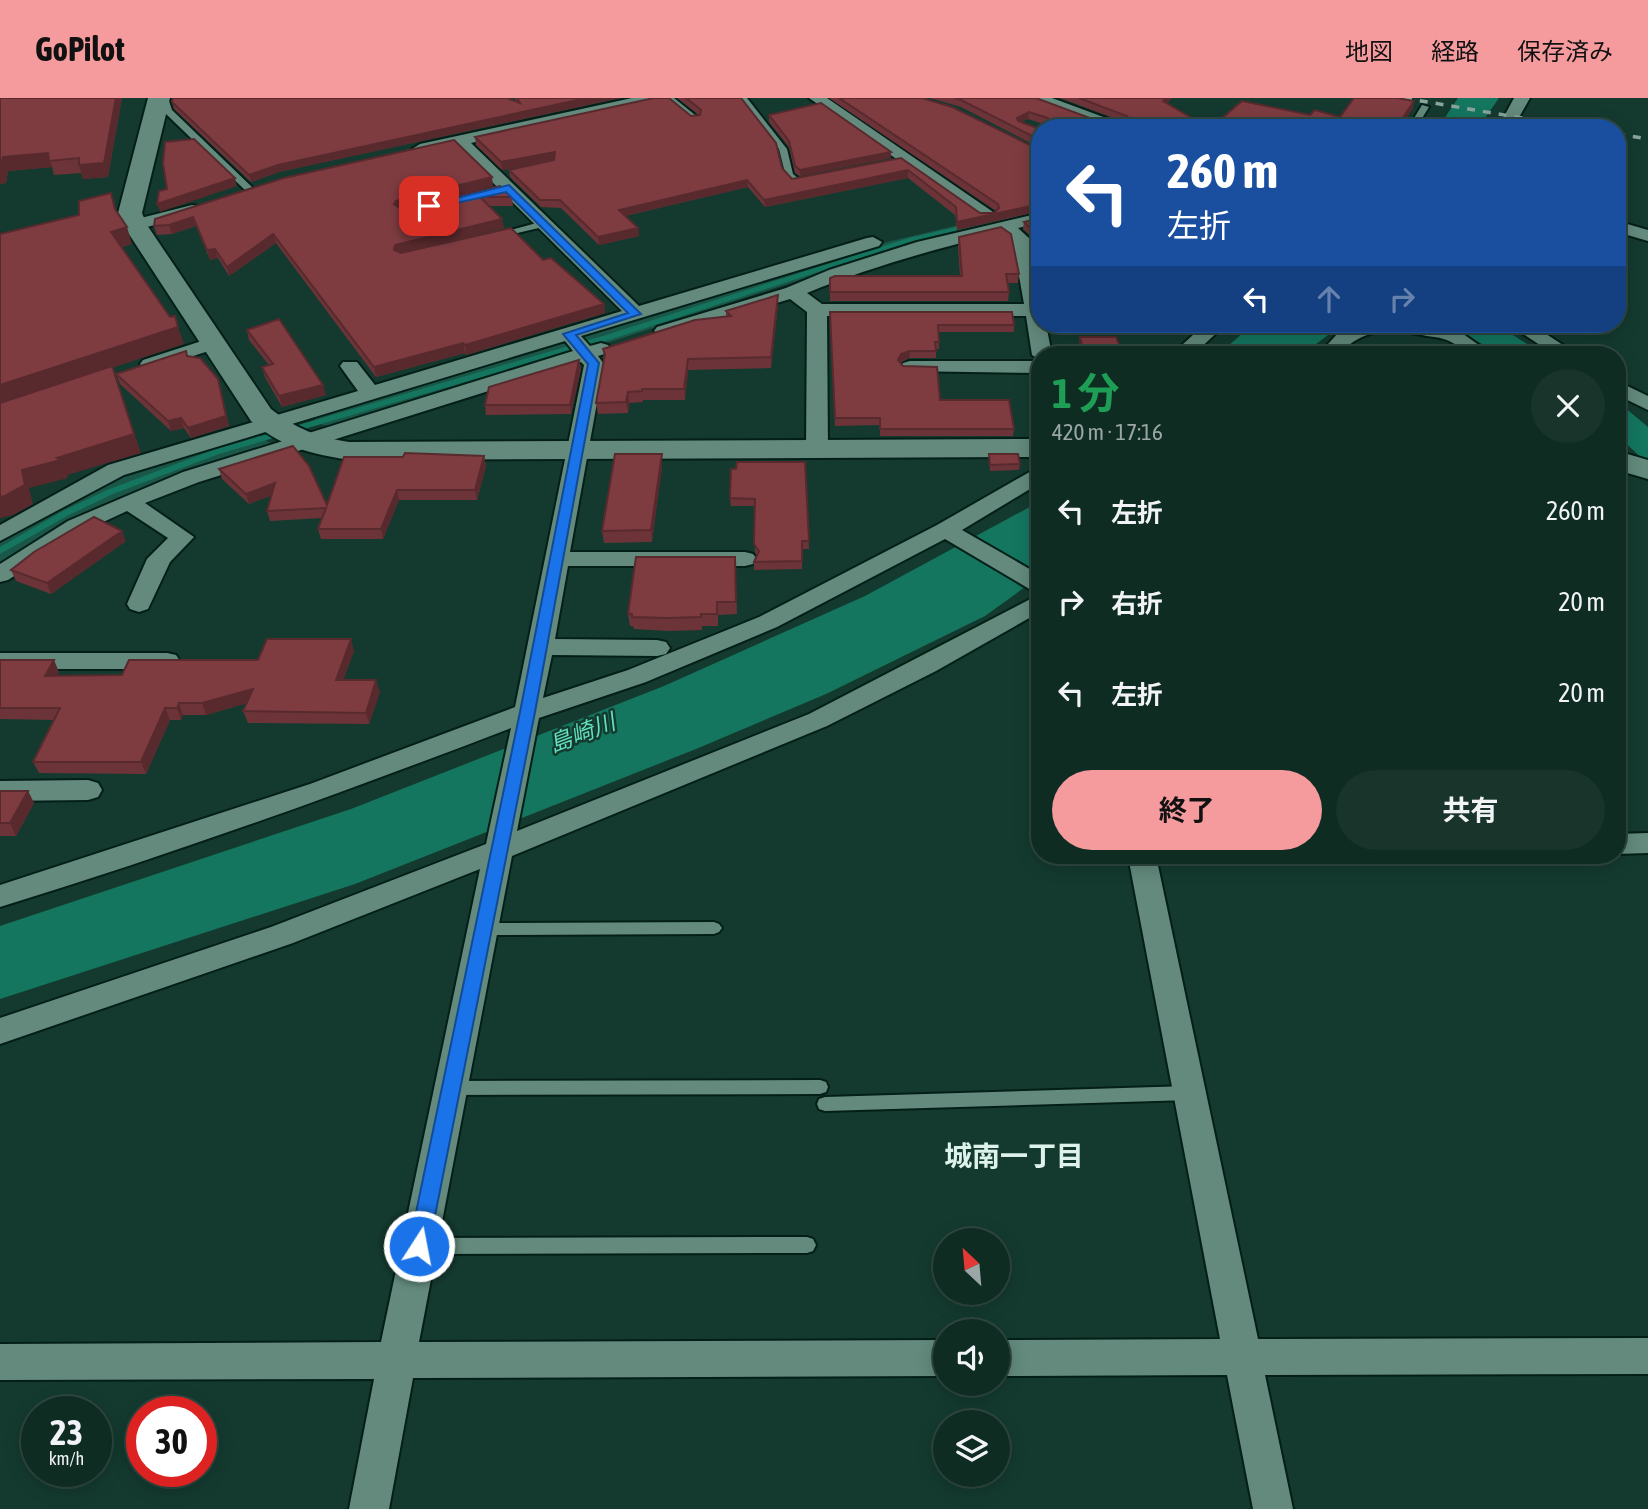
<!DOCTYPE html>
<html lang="ja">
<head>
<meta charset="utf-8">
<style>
  body { margin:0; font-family:"Asap Condensed","Noto Sans JP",sans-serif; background:#18342b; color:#f1f3f6; height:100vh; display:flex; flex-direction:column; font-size:26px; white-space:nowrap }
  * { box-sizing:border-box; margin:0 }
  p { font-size:23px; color:#9ba7a6 }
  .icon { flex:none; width:38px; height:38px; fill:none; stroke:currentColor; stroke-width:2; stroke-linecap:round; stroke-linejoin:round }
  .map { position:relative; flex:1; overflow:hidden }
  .sheet { position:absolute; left:1031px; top:248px; width:595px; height:518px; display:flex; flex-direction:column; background:#0f2c23; border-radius:28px; box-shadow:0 4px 18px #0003,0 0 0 2px #2f4841 }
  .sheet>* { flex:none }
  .guide { position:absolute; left:1031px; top:21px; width:595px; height:214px; border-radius:28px; box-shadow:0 4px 18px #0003,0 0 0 2px #2f4841; background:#1a4fa0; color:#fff; overflow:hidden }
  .needle { width:46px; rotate:334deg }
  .controls { position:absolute; left:933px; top:1130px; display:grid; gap:14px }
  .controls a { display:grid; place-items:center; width:77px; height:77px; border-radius:50%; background:#0f2c23; box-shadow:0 4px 18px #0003,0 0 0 2px #2f4841; font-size:35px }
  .speed { position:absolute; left:21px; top:1298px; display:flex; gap:14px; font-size:35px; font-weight:700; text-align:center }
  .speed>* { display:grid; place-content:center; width:91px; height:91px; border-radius:50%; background:#0f2c23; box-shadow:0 4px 18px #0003,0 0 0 2px #2f4841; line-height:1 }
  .speed small { font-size:18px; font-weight:400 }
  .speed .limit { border:10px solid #d22; background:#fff; color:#111 }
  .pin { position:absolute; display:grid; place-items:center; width:60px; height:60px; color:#fff; margin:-30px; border-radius:14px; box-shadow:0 4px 10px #0006 }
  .me { position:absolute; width:77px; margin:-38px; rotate:11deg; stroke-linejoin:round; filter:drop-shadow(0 0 5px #0008) }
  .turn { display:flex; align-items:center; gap:24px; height:147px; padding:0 21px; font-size:32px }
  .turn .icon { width:91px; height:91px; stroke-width:2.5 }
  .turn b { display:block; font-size:49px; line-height:60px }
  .lanes { display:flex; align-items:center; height:66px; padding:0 21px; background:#0003; justify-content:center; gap:35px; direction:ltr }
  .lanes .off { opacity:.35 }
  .round { display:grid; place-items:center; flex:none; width:74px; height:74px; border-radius:37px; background:#18342b }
  .overview { display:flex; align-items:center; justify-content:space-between; height:119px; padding:0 21px }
  h1 { font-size:42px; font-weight:700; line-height:52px; color:#1e9e55 }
  .primary-button { display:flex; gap:14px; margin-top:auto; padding:14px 21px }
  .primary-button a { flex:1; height:80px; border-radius:42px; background:#f59b9e; color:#111; font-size:28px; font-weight:700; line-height:80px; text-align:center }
  .primary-button a+a { background:#18342b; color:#f1f3f6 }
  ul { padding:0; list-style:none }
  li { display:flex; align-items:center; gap:21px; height:91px; padding:0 21px }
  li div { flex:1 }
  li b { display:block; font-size:26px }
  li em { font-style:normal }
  header { display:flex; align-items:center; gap:42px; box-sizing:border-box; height:98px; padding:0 35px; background:#f59b9e; color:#111 }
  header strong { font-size:33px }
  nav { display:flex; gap:38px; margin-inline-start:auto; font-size:24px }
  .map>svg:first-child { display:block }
  .green { fill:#1b5748 }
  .water { fill:#14765f }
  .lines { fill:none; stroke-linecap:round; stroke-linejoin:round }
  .stream { fill:#14765f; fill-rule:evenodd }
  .lane-casing { stroke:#031f18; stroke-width:4 }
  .street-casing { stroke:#031f18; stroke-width:4 }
  .secondary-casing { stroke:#031f18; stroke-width:4 }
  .lane { fill:#638a7d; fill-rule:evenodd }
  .street { fill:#638a7d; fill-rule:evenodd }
  .secondary { fill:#638a7d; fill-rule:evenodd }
  .rail { stroke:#88a49b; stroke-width:3.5; stroke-dasharray:8 8; stroke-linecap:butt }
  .wall { fill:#6c3438 }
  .shaded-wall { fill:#582a2e }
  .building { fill:#7e3c41; stroke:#582a2e; stroke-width:2 }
  .route { fill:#1a73e8; stroke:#114b97; stroke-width:2 }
  .labels { text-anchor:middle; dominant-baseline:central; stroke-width:5; stroke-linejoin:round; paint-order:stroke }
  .water-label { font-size:23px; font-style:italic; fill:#62dfbd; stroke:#143a2f }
  .near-neighbourhood-label { font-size:28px; font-weight:bold; fill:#ddf2ea; stroke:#143a2f }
</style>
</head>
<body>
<header>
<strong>GoPilot</strong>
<nav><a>地図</a><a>経路</a><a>保存済み</a></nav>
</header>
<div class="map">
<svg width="1648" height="1411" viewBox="0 0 1648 1411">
  <rect width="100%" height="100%" fill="#143a2f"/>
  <path class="green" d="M1039,108V116L897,150L610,244L467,284L333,328L323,327L313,320L887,144Z
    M254,335L272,346L119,399L0,467V445L117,378Z"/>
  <path class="water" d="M1458,0H1499L1478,30H1438Z
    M1253,226H1343L1316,246L1305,257H1218Z
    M1423,226H1495L1545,257H1502L1480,245Z
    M1617,303L1648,329V366L1617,337Z
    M1039,404V479L985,518L826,596L696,651L355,786L0,901V828L351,711L664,588L865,498Z"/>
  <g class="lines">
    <path class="stream" d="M969,126L972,128L971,129L913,143L612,241L219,356L113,396L69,417L0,456V449L63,413L107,392L213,352L606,237L909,140Z"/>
    <g class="lane-casing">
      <path id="lane" d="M160,0H168L172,12L253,90V94H247L165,15Z
        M665,0H674L700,21L693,23Z
        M739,0H747L787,51L793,76L799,81L813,80V84L797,87L786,79L779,51Z
        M1422,7L1429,9L1416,30H1408Z
        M544,123L547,124V128L496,140L492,137Z
        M714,824L719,826L722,830L719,834L714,836L482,837L477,835L474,831L477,827L482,825Z
        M820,982L826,984L828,989L826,994L820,996L450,997L444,995L442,990L444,985L450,983Z
        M1189,988L1195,990L1197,995L1195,1000L1189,1002L825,1013L819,1011L817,1006L819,1001L825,999Z
        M807,1139L813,1141L816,1147L813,1153L807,1155L420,1156L414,1154L411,1148L414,1142L420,1140Z"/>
    </g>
    <g class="street-casing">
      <path id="street" d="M632,0H661L653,5L471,45L639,208L867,140L873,139L882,144L879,148L581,238L590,248L601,245L608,247L611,251L608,255L598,258L604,266L570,454H745L753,456L757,461L753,466L745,468H568L555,541L657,542L666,544L670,550L666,556L657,558L552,557L543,600L628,572L759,519L937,427L1040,368V385L962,432L1040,477V494L1031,492L945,441L777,529L646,584L539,620L517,733L809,616L1040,496V514L936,573L827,628L512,758L419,1244L945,1242V1278L413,1280L389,1411H349L374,1281L0,1282V1246L381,1244L480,771L293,845L0,946V920L271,829L486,746L511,630C342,695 173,756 0,809V787L310,686L515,609L584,267L581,264L199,384L145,405L194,439L170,464L148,511L139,514L130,511L127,506L147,461L168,440L127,413L84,433L8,482L0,484V466L68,423L183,374L573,253L565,243L124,377L0,443V427L108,367L358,293L340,268L343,264H357L375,287L622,213L456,48L420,56L412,51L420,46Z
        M809,0H827L996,116L993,120H981Z
        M1029,0H1052L1125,27L1127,30H1103L1032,3Z
        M1514,0H1530L1513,30H1493L1501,24Z
        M192,107L198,108L201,112L198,116L135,132L126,127L129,123Z
        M1040,115V125L1018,130L1031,142L1040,188V226H1046L1052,257H1040V262L1032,257L1026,218H827L828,351L825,356H809L806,351L807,214L790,201L664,239L654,233L657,229L786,190L829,172L917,144ZM1001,135L1013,144L1024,206H822L807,195C870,169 935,151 1001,135Z
        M1617,123L1648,132V143L1617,134Z
        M1205,226H1226L1193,257H1171Z
        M1357,226H1449L1493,257C1466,258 1470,253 1449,243C1441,239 1431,239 1422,237C1389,231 1362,230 1339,257H1318L1338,235Z
        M1508,226H1531L1578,257H1555Z
        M214,239L221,241L224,245L221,249L150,272L143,270L140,266L143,262Z
        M910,263H1040V275L903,273L900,269L903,265Z
        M1617,283L1648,298V312L1617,297Z
        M0,555H167L176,557L180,563L176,569L167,571H0Z
        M88,682L98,685L102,692L98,699L88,702L0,703V683Z
        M1648,735V755L1617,756V736Z
        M1128,758H1156L1258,1241L1648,1240V1276L1265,1277L1293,1411H1253L1227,1277L998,1278V1242L1220,1241Z"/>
    </g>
    <g class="secondary-casing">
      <path id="secondary" d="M148,0H170L142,115L147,127L271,311C296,331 318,339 349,344L1040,341V359L349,362C309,355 283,350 251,323L123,127L118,115Z
        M1617,353L1648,362V381L1617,372Z"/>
    </g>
    <use href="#lane" class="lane"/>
    <use href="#street" class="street"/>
    <use href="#secondary" class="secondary"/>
    <path class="rail" d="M1404,0L1581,30
      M1617,36L1648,41"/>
  </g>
  <path class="wall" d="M0,0H122L108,79L83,81L81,75L54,77L52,69L8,73L6,85L0,86Z
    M515,0H620L279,74L251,84L174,11L172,4H517Z
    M677,0H741L782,70L792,81L901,60L980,115H994L996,113L829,0H922L1040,113L957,132L955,117L908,80L765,109L748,89L625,118L638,130L639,138L599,147L561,110L541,109L510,79L509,72L554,62L502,72L476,47L475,39L699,17Z
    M930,0H1036L1103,25L1124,24L1060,0H1172L1166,6L1202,26L1310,17L1340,19L1413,10L1400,30L1043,26L1028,21L1021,24L1040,31V50L961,9Z
    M769,17L891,54V60L800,78L795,75L789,49L769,24Z
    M493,88L407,110L500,88L512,99L513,108H489L504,130L410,153L543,162L604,206L605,215L466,257L465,255L376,279L276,145L229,178L218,160L210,162L196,128L172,136L157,137L154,128Z
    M1040,120V172L1034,141L1023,131L1024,124Z
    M959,139L1019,176L1018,185H1008L1009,194L1008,203H830V180L960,178L958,149Z
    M778,197V207L771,270L688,272L685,302H643V304L629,305L628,315L598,316L596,305L604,262L603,251L726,219V213Z
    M830,214L1014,227V234H938L939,251H936V260H909L900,265L940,302L1014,331L1013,338H880V327L835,328Z
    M247,232L326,297L282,309L265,279L262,269L269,267L249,242Z
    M1080,239L1124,257H1081L1079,248Z
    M187,258L221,291L229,328L191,340L184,330L171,333L120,286L116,276Z
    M579,262L581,271L571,316L486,317L485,307Z
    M662,356V368L652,444L604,445L602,433Z
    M989,356L1020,366L1019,372L990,373Z
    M484,358L486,368L477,402H399L383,441H321L318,431L322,420L270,423L267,413L272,397L249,406L222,381L219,371L327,407Z
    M805,364L809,451H802V471L754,472V464L757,458L755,454V408H731L730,400L736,371Z
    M126,443L51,496L16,483L11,472Z
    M735,459L737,516L718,517V528H702V532L669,533L634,531L633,528H630L628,516Z
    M354,553L343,582L380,594L369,626L248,625L243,613L247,605L206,617H183L181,622H170L146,676L39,675L33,664L54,622L0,621V562L59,574L57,578L122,577Z
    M0,693H28L34,705L16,738H0Z"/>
  <path class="shaded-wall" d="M116,0H122L108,79L83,81L79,67Z
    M587,0H620L279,74L251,84L249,77L278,67Z
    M1166,0H1172L1161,10L1163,3Z
    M1414,3L1413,10L1400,30H1396Z
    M1029,14L1028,21L1016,27L1017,20Z
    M555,54L556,61L502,72L501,64Z
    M891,54V60L800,78V72Z
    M48,55L52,69L8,73L6,85L0,86V71L3,59Z
    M908,72V80L765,109L764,102Z
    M492,79L493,88L397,112L394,106L396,103Z
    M235,80L237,88L160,114L157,106Z
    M747,82L748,89L620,119L619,112Z
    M1040,106V113L957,132V124Z
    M193,119L196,128L172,136L169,127Z
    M502,121L504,130L396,156L394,152L395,147Z
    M127,129L132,146L117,151L111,134Z
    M638,130L639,138L599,147L598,139Z
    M273,136L276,145L229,178L227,169Z
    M215,151L218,160L210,162L207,152Z
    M778,197V207L771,270V259Z
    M604,206L605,215L466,257L465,247Z
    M178,229L184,246L112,270L141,355L67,377L68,380L29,390L33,406L13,417L0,420V287Z
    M463,245L465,255L376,279L374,269Z
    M910,253L909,260L901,263L897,269L898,262L901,256Z
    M688,261V272L685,302L684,291Z
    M579,262L581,271L571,316L570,307Z
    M218,281L229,328L191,340L188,330Z
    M323,287L326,297L282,309L279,298Z
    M628,294L629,305L628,315L626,304Z
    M181,320L184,330L171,333L168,323Z
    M662,356V368L652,444L651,432Z
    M484,358L486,368L477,402L475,392Z
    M275,385L278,395L249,406L246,396Z
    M397,392L399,402L383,441L381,431Z
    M122,433L126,443L51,496L47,485Z
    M351,541L354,553L339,593L336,582Z
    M54,562L59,574L51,590L45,578Z
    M376,582L380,594L369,626L366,615Z
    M253,591L257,602L206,617L202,605Z
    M179,605L183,617L181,622L177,610Z
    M165,610L170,622L146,676L141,664Z
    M28,693L34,705L16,738L10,725Z"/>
  <path class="building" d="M0,0H116L104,65L79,67V60L49,63L48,55L3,59L0,71Z
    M173,0H507L520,5L517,0H587L278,67L249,77L172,4Z
    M654,0H669L691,18L700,17L701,12L686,0H741L776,45L782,70L792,81L901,60L980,115H994L999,110L998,106L839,0H922L952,9L1040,52V106L957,124L956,109L908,72L764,102L747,82L619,112L638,130L598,139L560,102H540L509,72L554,62L555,54L501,64L475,39Z
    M954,0H1036L1103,25L1131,23L1127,18L1079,0H1166L1163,3L1202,26L1220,22L1242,3L1310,17L1315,12L1340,19L1354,0H1397L1414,3L1396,30H1043V26L1049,23L1048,20L1029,14L1017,20L1018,23L1040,31V42L961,2Z
    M821,5L891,54L800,72L795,68L789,43L769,17Z
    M194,41L235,80L157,106L159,93L167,91L163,65L165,44Z
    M454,42L492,79L396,103L394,106L401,111L500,88L512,99H480L502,121L395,147L394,152L401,155L511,130L543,162L551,160L604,206L465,247L463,245L374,269L273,136L227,169L215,151L207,152L193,119L169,127L154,128L155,121L284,80Z
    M111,95L115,111L127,129L111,134L170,219L175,218L178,229L0,287V136L79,117V103Z
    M1040,120V160L1034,134L1024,124Z
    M1001,129L1011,136L1019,176H1006L1009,194H830V180L835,178H962L959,139Z
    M778,197L771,259L688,261L684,291H642V293L628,294L626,304L596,305L605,256L603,251L695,222L731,218L726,213Z
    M830,214H1012L1014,227H938L939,244H935L936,253H910L901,256L898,262L903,268L937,269L940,302H1009L1014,331H880V320H835Z
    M279,221L323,287L279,298L262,269L273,266L247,232Z
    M1080,239H1116L1124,257H1084Z
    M186,253L187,258L200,260L218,281L226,318L188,330L181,320L168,323L116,276Z
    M579,262L570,307H485L489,289Z
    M112,268L134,336L57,360L61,362L22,372L25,387L5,398L0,399V305Z
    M293,348L309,368L327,407L344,359H403L405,355L484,358L475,392H397L381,431H318L326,410L267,413L275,385L246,396L219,371Z
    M615,356H662L651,432L602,433Z
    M989,356H1018L1020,366L990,367Z
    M737,364H805L809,443H802V463L754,464L759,453L754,446L755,401L730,400L731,371H736Z
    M94,419L122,433L47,485L11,472L34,454Z
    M636,459H735L736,504H717V516H701V519L668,520L632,519V516H628Z
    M267,541H351L336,582H376L366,615L243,613L253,591L202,605H179L177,610H165L141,664H33L60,610H0V562H54L45,578L122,577L129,562H258Z
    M0,693H28L10,725H0Z"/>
  <path class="route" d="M509,87L641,216L576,237L599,265L535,614L429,1148L426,1154L419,1157L412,1154L409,1148L520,614L588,266L563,236L628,215L506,94L429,111L424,108Z"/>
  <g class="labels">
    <g class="water-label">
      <text transform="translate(582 635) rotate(-21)">島崎川</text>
    </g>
    <g class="near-neighbourhood-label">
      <text x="1014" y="1058">城南一丁目</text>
    </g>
  </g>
</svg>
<div class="controls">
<a><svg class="needle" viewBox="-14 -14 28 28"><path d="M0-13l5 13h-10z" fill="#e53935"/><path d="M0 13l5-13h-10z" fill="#9ba7a6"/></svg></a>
<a><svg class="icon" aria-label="sound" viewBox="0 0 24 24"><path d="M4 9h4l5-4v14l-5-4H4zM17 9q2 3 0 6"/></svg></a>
<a><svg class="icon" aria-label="layers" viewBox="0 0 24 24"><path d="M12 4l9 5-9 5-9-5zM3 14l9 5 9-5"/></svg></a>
</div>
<div class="speed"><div>23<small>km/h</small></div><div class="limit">30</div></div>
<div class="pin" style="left:429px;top:108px;background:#d93025"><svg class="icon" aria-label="arrive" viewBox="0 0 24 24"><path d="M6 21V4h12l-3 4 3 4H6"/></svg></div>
<svg class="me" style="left:419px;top:1148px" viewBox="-20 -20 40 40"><circle r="17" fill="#1a73e8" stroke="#fff" stroke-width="3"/><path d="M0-11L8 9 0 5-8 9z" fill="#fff"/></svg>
<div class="guide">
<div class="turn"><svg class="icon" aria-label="left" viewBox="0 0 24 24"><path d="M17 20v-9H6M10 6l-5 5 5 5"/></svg><div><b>260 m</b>左折</div></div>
<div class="lanes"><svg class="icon" aria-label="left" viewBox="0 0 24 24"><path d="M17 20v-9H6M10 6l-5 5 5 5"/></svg><svg class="icon off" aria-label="ahead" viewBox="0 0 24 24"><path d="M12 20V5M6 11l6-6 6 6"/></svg><svg class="icon off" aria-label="right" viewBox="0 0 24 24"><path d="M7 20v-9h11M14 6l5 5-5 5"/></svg></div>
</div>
<section class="sheet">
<div class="overview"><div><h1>1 分</h1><p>420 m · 17:16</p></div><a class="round"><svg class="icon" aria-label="close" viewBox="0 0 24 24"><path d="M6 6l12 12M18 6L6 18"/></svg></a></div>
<ul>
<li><svg class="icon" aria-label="left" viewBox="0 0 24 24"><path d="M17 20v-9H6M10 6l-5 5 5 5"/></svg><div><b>左折</b></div><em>260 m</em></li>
<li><svg class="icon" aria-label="right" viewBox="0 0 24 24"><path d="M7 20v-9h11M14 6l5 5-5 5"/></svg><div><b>右折</b></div><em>20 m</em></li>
<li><svg class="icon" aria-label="left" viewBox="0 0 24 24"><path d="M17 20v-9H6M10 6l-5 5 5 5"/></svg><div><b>左折</b></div><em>20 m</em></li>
</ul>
<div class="primary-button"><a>終了</a><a>共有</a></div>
</section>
</div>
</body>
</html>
